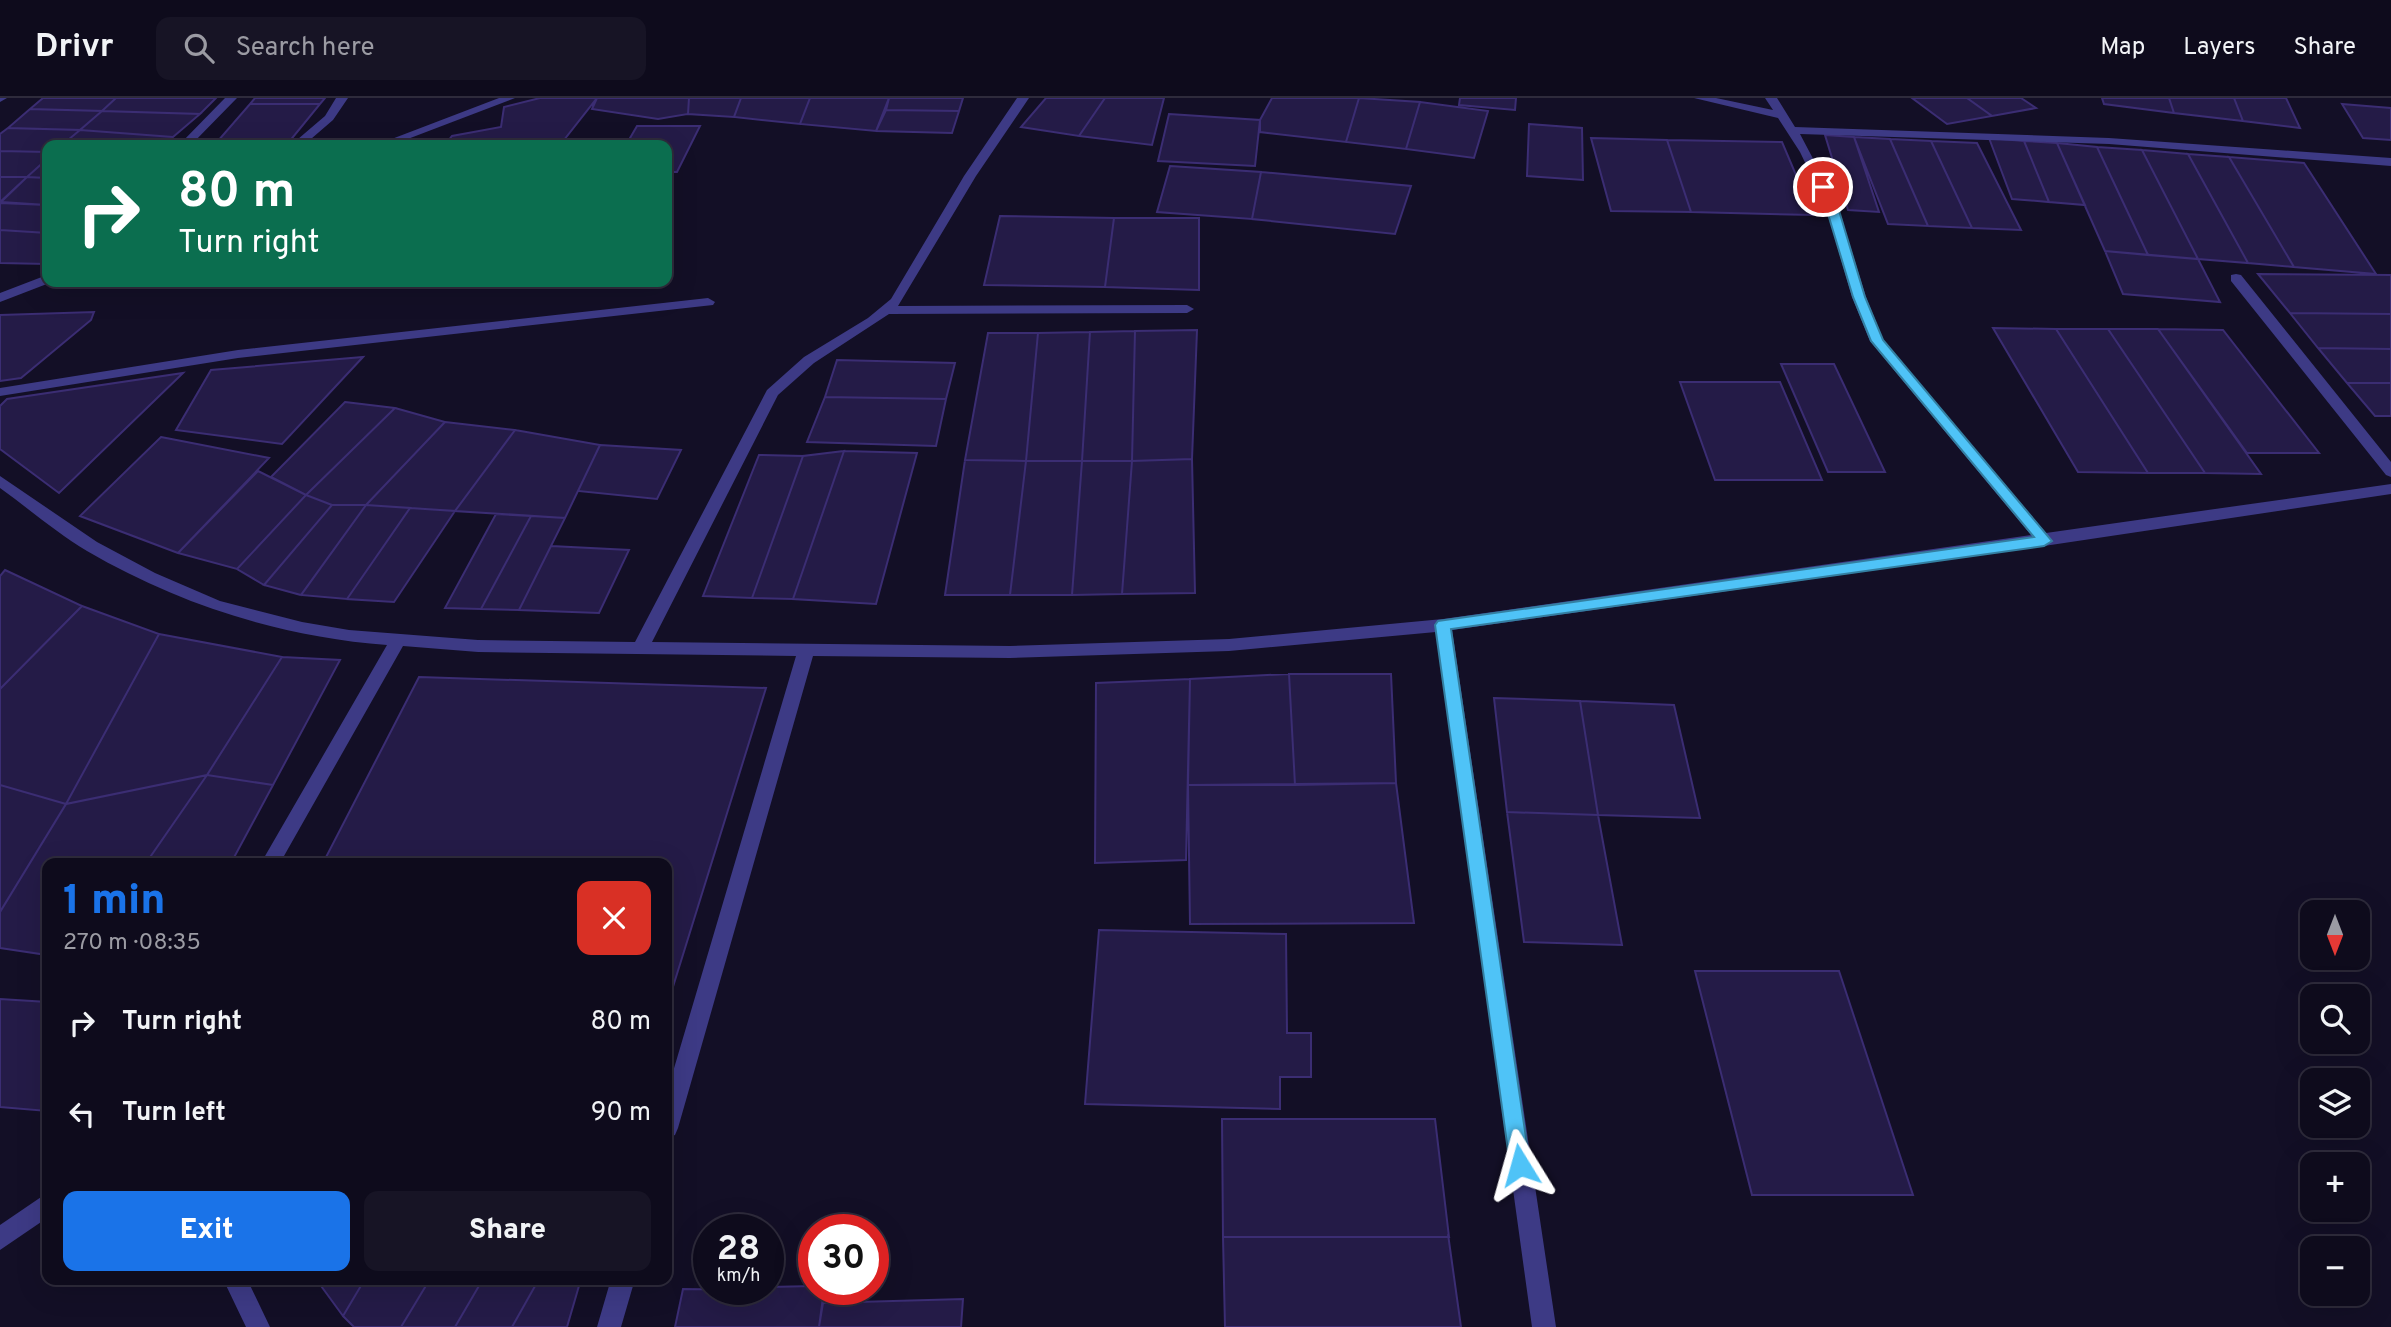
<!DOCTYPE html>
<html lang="en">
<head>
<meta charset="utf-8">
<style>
  body { margin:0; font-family:Overpass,sans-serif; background:#171425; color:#f1f3f6; height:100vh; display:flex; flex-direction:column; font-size:26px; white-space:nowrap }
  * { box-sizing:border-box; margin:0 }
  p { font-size:23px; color:#9b9ba3 }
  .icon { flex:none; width:38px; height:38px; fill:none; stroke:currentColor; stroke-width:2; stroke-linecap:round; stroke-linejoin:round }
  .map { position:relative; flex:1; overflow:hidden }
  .drawer { position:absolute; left:42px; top:760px; width:630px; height:427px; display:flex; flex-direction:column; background:#0e0b1c; border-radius:14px; box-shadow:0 7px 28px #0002,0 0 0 2px #2e2b3b }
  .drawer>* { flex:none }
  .hud { position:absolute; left:42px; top:42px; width:630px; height:147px; border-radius:14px; box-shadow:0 7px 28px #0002,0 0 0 2px #2e2b3b; background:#0b6e4f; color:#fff; overflow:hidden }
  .needle { width:46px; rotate:180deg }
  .controls { position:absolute; left:2300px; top:802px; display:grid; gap:14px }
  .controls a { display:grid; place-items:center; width:70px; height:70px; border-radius:14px; background:#0e0b1c; box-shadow:0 7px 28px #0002,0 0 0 2px #2e2b3b; font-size:35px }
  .speed { position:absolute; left:693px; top:1116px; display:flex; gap:14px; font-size:35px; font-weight:700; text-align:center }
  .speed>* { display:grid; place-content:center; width:91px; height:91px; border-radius:50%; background:#0e0b1c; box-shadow:0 7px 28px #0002,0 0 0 2px #2e2b3b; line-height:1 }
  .speed small { font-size:18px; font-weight:400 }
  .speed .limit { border:10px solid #d22; background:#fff; color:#111 }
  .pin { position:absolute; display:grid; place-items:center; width:60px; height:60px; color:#fff; margin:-30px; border:4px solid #fff; border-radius:50%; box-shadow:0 2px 7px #0007 }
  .me { position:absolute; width:77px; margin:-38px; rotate:352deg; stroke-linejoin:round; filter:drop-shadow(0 0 5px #0008) }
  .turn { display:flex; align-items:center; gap:24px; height:147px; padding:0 21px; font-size:32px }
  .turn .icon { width:91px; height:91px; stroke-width:2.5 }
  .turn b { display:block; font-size:49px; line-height:60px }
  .round { display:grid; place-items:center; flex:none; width:74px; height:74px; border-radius:14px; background:#171425 }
  .summary { display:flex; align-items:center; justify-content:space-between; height:119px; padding:0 21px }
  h1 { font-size:42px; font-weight:800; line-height:52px; color:#1a73e8 }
  .action { display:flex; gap:14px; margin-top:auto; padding:14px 21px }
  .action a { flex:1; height:80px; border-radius:14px; background:#1a73e8; color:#fff; font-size:28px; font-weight:800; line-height:80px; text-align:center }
  .action a+a { background:#171425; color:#f1f3f6 }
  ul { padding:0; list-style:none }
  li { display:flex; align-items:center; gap:21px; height:91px; padding:0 21px }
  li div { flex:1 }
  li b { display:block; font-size:26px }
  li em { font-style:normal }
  header { display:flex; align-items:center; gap:42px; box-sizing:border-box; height:98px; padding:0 35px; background:#0e0b1c; border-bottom:2px solid #2e2b3b }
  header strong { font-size:33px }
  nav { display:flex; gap:38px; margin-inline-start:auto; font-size:24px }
  .search { width:490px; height:63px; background:#171425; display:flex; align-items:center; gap:18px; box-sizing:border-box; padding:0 24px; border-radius:14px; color:#9b9ba3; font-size:26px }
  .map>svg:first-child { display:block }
  .building { fill:#241b47; stroke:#3b2d73; stroke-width:2 }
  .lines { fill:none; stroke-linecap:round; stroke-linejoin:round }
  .minor { fill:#3d3a85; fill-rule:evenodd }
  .route { fill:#4fc3f7; stroke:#337fa1; stroke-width:2 }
</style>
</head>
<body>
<header>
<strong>Drivr</strong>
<div class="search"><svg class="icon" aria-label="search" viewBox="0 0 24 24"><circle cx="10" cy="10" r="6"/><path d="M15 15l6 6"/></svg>Search here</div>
<nav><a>Map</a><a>Layers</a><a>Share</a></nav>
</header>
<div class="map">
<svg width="2391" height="1229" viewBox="0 0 2391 1229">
  <rect width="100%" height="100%" fill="#130f26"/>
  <path class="building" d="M43,0H116L102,13L30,11Z
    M116,0H216L200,16L102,13Z
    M255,0H325L320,6H250Z
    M540,0H597L560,47H445L452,38L501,29L504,9Z
    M597,0H689L688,16L658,21L592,11Z
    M689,0H741L734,19L688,16Z
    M741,0H810L800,26L734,19Z
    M810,0H889L876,33L800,26Z
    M889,0H963L959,13L886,12Z
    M1046,0H1105L1079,38L1021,29Z
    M1105,0H1164L1152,47L1079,38Z
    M1272,0H1359L1346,44L1260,34V22Z
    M1359,0L1420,4L1406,51L1346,44Z
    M1460,0H1516L1515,12L1459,7Z
    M1912,0H1967L1992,18L1947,26Z
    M1967,0H2021L2036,10L1992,18Z
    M2102,0H2169L2174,15L2104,6Z
    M2169,0H2234L2243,23L2174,15Z
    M2234,0H2286L2300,30L2243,23Z
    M1420,4L1488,13L1474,60L1406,51Z
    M250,6H320L289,44H217Z
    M2342,6L2391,10V42L2363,40Z
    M30,11L102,13L80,32L8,30Z
    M886,12L959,13L952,35L876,33Z
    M102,13L200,16L173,39L80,32Z
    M1169,16L1260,22L1255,68L1158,63Z
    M1529,26L1582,30L1583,82L1527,78Z
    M637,28H700L677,74H667V47H626Z
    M8,30L80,32L62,47H47V54L0,53V36Z
    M80,32L173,39L165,47H62Z
    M1825,37L1854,39L1879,114L1848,112Z
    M1854,39L1890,41L1928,128L1888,126Z
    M1591,40L1667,42L1691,114L1611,113Z
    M1989,40L2024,43L2049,104L2012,101Z
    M1890,41L1931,43L1972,130L1928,128Z
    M1667,42L1782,44L1813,117L1691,114Z
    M1931,43L1977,45L2021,132L1972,130Z
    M2024,43L2057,45L2085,107L2049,104Z
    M217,44H289L282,47H213Z
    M2057,45L2097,49L2148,157L2105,153Z
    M2097,49L2142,52L2198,161L2148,157Z
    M2142,52L2188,56L2248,165L2198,161Z
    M0,53L47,54V61L27,79H0Z
    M2188,56L2229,59L2294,169L2248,165Z
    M2229,59L2304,65L2376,176L2294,169Z
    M47,61V80L27,79Z
    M1170,68L1261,74L1252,121L1157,114Z
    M1261,74L1411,88L1395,136L1252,121Z
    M0,79H27L0,104Z
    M27,79L47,80V107L1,104Z
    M0,105L47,107V135L0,132Z
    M1000,118L1114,120L1105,189L984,187Z
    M1114,120H1199V192L1105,189Z
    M0,132L47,135V166L0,165Z
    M2105,153L2198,161L2220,204L2123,196Z
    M2258,176L2391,177V216L2290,215Z
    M94,214L91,222L21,280L0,283V217Z
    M2290,215L2391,216V251L2318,250Z
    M1993,230L2056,231L2148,375L2078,374Z
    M2056,231H2108L2205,375H2148Z
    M2108,231H2158L2261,376L2205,375Z
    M2158,231L2223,232L2319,355H2247Z
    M1197,232L1192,361L1132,363L1135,233Z
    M1135,233L1132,363H1082L1090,234Z
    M1090,234L1082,363H1026L1038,235Z
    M988,235H1038L1026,363L965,362Z
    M2318,250L2391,251V285H2347Z
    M363,259L282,346L176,332L211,272Z
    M837,262L955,265L946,301L825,299Z
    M1781,266H1834L1885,374H1828Z
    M183,275L59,395L0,351V308L7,301Z
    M1680,284H1780L1822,382H1715Z
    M2347,285H2391V318H2375Z
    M825,299L946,301L936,348L807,344Z
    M345,304L395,310L306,397L271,379Z
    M395,310L445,324L366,407H332L306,397Z
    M445,324L515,332L455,413L366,407Z
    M515,332L600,347L565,420L455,413Z
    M161,339L269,360L178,455L80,418Z
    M600,347L681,352L657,401L578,393Z
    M844,353L793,501L752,500L803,358Z
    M844,353L917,355L876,506L793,501Z
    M759,357L803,358L752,500L703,498Z
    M1192,361L1195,495L1122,496L1132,363Z
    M965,362L1026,363L1010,497H945Z
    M1026,363H1082L1072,497H1010Z
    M1082,363H1132L1122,496L1072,497Z
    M258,373L306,397L237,471L178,455Z
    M306,397L332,407L264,487L237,471Z
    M332,407H366L301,497L264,487Z
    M366,407L410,410L347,501L301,497Z
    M410,410L455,413L394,504L347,501Z
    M496,416L531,418L481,511L445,510Z
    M531,418L565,420L519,512L481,511Z
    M551,448L629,452L599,515L519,512Z
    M5,472L82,508L0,591V478Z
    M82,508L159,536L66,706L0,687V591Z
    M159,536L282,559L207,677L66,706Z
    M282,559L340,562L273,687L207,677Z
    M1289,576H1391L1396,685L1295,687Z
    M1289,576L1295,687H1188L1190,581Z
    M419,579L766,590L667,908V765H323Z
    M1190,581L1186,762L1095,765L1096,585Z
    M1494,600L1580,603L1598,717L1507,714Z
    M1580,603L1674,607L1700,720L1598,717Z
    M207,677L273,687L231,765H146Z
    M207,677L146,765H47V857L0,850V814L66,706Z
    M1396,685L1414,825L1190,826L1188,687Z
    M0,687L66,706L0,814Z
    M1507,714L1598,717L1622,847L1524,844Z
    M1099,832L1286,836L1287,935H1311V979H1280V1011L1085,1006Z
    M1695,873H1839L1913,1097H1752Z
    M0,901L47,904V1013L0,1009Z
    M1222,1021H1435L1449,1139H1223Z
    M1448,1136L1461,1229H1225L1223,1139H1449Z
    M316,1181H365L343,1218Z
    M365,1181H430L401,1229H354L343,1218Z
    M430,1181H483L455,1229H401Z
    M483,1181H539L512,1229H455Z
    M539,1181H581L567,1229H512Z
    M814,1188V1192H824L819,1229H675L683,1191L768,1192V1189Z
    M963,1201L961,1229H819L823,1205Z"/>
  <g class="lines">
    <path class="minor" d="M0,0H7L0,4Z
      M225,0H237L191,47H179Z
      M336,0H348L333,22L304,47H291L325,18Z
      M499,0H515L392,47H376Z
      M1017,0H1029L976,78L898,208L1187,207L1194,211L1187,215L889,216L814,265L778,297L652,544L1010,548L1229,541L1443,521L2031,437L1870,243L1852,199L1825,106L1800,54L1778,20L1694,0H1716L1773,12L1765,0H1777L1795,29L2109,40L2391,60V68L2109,46L1800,36L1837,106L1866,199L1883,242L2046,435L2391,386V396L2044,448L1452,532L1556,1229H1532L1436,534L1229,553L1010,560L813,558L678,1030L675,1037L667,1040V994L796,558L478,554L403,548L280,765H261L387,547C281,539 180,507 87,453C57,435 29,411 0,390V378L97,444L155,475L220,503L302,524L349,532L478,542L635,544L767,292L804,259L868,220L891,201L964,78Z
      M2236,176L2241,177L2391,364V379L2386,377L2231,183V177Z
      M47,177V184H52L0,204V195Z
      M708,200L715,204L713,207L238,260L0,298V290L238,252Z
      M47,1095V1120L0,1152V1127Z
      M223,1181H247L270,1229H246Z
      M611,1181H635L621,1229H597Z"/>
  </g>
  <path class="route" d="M1823,85L1828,89L1837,106L1865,199L1883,242L2052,443L2044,448L1451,531L1530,1067L1528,1074L1520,1077L1513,1074L1510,1067L1435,527L1438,523L2034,439L1871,243L1853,199L1825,106L1817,89Z"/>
</svg>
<div class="controls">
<a><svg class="needle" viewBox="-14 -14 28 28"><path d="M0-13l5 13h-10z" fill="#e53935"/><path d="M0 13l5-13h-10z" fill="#9b9ba3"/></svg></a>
<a><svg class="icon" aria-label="search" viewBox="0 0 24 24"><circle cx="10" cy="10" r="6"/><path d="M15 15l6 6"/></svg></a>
<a><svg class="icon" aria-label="layers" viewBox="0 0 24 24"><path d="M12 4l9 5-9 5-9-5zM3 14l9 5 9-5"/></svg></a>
<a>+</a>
<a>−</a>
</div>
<div class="speed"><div>28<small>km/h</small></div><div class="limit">30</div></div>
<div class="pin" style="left:1823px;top:89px;background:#d93025"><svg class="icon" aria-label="arrive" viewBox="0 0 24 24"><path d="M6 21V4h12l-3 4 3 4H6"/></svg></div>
<svg class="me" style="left:1520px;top:1067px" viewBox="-20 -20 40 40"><path d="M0-17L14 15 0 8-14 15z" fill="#4fc3f7" stroke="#fff" stroke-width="4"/></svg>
<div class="hud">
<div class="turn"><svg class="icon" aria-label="right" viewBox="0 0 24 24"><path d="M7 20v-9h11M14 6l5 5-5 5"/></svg><div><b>80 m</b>Turn right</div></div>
</div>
<section class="drawer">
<div class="summary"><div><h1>1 min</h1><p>270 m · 08:35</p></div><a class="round" style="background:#d93025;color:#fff"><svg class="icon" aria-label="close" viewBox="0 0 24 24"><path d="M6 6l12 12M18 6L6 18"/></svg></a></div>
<ul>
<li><svg class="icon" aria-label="right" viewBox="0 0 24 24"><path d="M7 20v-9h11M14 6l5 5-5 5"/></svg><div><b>Turn right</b></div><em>80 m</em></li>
<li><svg class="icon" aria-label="left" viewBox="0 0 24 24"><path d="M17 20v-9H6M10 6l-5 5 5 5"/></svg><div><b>Turn left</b></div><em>90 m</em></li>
</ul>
<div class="action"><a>Exit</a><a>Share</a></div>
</section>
</div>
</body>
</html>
